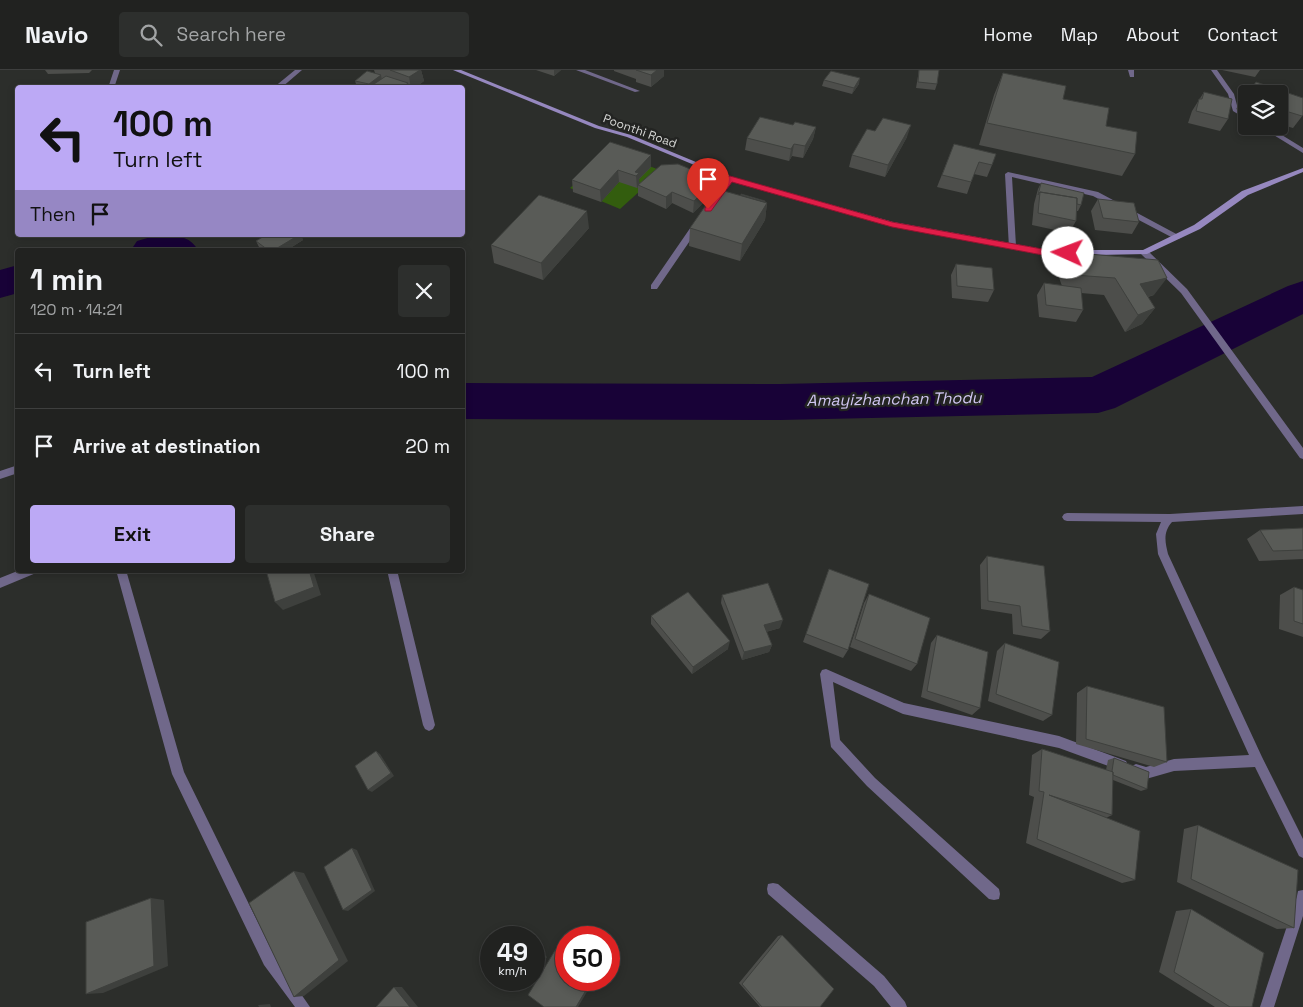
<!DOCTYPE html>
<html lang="en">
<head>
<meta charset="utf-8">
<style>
  body { margin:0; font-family:"Space Grotesk",sans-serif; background:#2d2f2d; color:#f1f3f6; height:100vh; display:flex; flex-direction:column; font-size:19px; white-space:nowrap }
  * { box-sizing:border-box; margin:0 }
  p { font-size:16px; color:#a2a4a5 }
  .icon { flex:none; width:28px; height:28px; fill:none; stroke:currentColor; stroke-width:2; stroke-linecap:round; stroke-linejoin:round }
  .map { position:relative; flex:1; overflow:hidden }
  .panel { position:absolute; left:15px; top:178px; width:450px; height:325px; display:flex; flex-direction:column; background:#212220; border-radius:5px; box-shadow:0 2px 8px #0003,0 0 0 1px #3e3f3e }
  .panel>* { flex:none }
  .hud { position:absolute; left:15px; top:15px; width:450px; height:152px; border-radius:5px; box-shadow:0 2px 8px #0003,0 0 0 1px #3e3f3e; background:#bca9f5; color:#111; overflow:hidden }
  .tools { position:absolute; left:1238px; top:15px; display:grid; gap:10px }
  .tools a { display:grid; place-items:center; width:50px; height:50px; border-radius:5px; background:#212220; box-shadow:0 2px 8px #0003,0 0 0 1px #3e3f3e; font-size:25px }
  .speed { position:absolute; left:480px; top:856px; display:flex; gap:10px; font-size:25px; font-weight:700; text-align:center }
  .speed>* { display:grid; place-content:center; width:65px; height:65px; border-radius:50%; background:#212220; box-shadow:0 2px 8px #0003,0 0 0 1px #3e3f3e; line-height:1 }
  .speed small { font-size:12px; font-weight:400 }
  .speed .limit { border:8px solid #d22; background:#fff; color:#111 }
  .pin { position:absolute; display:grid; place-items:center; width:42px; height:42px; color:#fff; margin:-51px -21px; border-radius:50% 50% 50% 0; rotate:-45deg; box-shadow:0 0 5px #0007 }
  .pin .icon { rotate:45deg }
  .me { position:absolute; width:55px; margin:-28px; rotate:272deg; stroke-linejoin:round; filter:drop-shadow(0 0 4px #0008) }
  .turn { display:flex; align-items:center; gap:18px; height:105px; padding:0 15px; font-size:22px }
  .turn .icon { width:65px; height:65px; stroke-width:2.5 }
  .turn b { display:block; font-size:35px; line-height:42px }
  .then { display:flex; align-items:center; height:48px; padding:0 15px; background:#0003; gap:10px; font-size:19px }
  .round { display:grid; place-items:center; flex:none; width:52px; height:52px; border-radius:5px; background:#2d2f2d }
  .overview { display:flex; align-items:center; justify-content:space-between; height:85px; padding:0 15px }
  h1 { font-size:30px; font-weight:600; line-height:38px }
  .primary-button { display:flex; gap:10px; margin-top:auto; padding:10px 15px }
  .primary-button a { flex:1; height:58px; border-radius:5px; background:#bca9f5; color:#111; font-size:20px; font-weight:600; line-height:58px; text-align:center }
  .primary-button a+a { background:#2d2f2d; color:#f1f3f6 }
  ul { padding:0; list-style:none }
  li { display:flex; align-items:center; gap:15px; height:75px; padding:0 15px; border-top:1px solid #3e3f3e }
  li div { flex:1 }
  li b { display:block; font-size:19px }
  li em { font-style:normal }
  header { display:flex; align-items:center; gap:30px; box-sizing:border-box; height:70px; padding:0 25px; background:#212220; border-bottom:1px solid #3e3f3e }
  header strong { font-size:24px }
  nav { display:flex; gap:28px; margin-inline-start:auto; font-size:18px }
  .search { width:350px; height:45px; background:#2d2f2d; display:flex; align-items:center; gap:12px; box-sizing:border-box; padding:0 18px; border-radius:5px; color:#a2a4a5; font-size:19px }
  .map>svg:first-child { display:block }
  .green { fill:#335d0e }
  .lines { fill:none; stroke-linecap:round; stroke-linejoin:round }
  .river { fill:#180237; fill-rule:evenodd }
  .service { fill:#70688a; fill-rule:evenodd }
  .minor { fill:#70688a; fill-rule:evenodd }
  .secondary { fill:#9688bf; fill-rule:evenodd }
  .wall { fill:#4d4e4b }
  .shaded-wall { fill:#3e403d }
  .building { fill:#595b57; stroke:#3e403d }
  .route { fill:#e11d48; stroke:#92132f }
  .labels { text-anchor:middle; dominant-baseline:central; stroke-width:5; stroke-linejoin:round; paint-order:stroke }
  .far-street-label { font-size:12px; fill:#d5d6d4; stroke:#232422 }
  .water-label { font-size:16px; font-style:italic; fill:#d0c6f1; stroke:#232422 }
</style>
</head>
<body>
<header>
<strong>Navio</strong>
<div class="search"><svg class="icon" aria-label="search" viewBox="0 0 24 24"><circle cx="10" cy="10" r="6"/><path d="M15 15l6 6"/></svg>Search here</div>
<nav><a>Home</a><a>Map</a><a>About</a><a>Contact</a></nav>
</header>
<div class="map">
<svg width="1303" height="937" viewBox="0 0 1303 937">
  <rect width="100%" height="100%" fill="#2c2e2b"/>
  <path class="green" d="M606,86L634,90L662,101L620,139L570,118Z"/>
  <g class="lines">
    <path class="river" d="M158,165C175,165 189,165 198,180H131L137,171Z
      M18,195V223L0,228V200Z
      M1303,211V244L1115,338L1098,343L780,350L462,349V313L780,314L1092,307L1288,216Z"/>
    <path class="service" d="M295,0H302L281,18H273Z
      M576,0H585L640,21L635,22Z
      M728,107L734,108L718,132H712L711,130Z
      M693,154H696L700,156L657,219H651V215Z"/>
    <path class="minor" d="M114,0H120L114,18H108Z
      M1128,0H1134V7H1130Z
      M1211,0H1217L1234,24L1238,39L1246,44V49L1233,41L1228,24Z
      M1259,56H1267L1303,78V83Z
      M1008,102L1098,122L1182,167L1178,169H1175L1093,126L1012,107L1016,176L1015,178H1009L1005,104Z
      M1141,180H1147L1187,219L1303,378V389L1300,388L1181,223L1141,184Z
      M18,395V403L0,409V401Z
      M1303,436V444L1172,452C1163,462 1165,472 1168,484L1262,687L1303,769V788L1299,786L1255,697L1174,701L1146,709L1132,704L1130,700L1132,696L1136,694L1146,697L1174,689L1249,685L1158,484L1156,464L1161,452L1067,451L1064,450L1062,447L1064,444L1067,443L1170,444Z
      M20,500H37L36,503L0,518V508Z
      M116,500H126L184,702L274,885L310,937H295L264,895L172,704Z
      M387,500H397L435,655L433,659L429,661L425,659L423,655Z
      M826,599L904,633L1059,666L1126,691L1128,695L1126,699L1122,701L1059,678L903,644L833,612L840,670L875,708L999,819L1000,824L999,829L994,830L989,829L867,716L831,677L820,604L822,600Z
      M773,813L778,814L884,906L905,932L907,937H891L874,916L768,824L767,819L768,814Z
      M1303,820V846L1274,937H1260L1297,826L1298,821Z"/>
    <path class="secondary" d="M453,0H461L599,56L631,65L732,107L893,152L1048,180H1143L1194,155L1242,121L1303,98V102L1248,125L1200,159L1147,184L1048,186L892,156L728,109L627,67L595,58Z"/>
  </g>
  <path class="wall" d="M45,0H92L89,3L48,4Z
    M374,0H421L424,11L415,18L357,17L355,11L375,3Z
    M536,0H561L554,6Z
    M614,0H664V6L651,17L636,12V9L614,1Z
    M919,0H939L937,14L935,20L916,18Z
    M1222,0H1260L1255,7Z
    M1003,3L1063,29L1106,56L1135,84L1122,106L979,75L994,25Z
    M824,10L859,14L852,24L822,16Z
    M1204,22L1228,49L1220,61L1188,53L1192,41Z
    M1279,24L1303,45L1293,58L1279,54Z
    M1246,25V43L1236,39Z
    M793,55L816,57L813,69L803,88L792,86L789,91L745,80L747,68Z
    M875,61L907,67L885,107L849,97L852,85Z
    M610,72L651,97L639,109V113L705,119V131L693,143L672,133L666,139L638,126V117L637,118L619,112L601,132L573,122L572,110Z
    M954,74L992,95L987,107L974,104L967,124L937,117Z
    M1041,113L1081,135L1078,141H1076V151L1069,163L1032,155L1034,134L1038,119Z
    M1098,129L1139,152L1132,164L1095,160L1091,141Z
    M765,132L767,133L765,150L740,191L689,176L690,158Z
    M589,158L543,210L494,193L491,175Z
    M258,165H301L303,170L287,180H262L259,177L256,171L262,168Z
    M1066,182L1154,225L1148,227L1155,238L1142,254L1125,262L1104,225L1081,223L1083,240L1076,252L1039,247L1037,225L1044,213L1062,216L1056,199Z
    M956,194L994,220L988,232L952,228L951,205Z
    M1303,458V489L1259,491L1247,469L1260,460Z
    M987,486L1050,561L1041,569L1013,564L1012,544L981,539L980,495Z
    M829,499L848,580L843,588L803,572Z
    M1294,517L1303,520V567L1279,559L1280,525Z
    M869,524L917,594L911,601L850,577L864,533Z
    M722,525L780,558L766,562L772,575L769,582L742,590L721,533Z
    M651,546L728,579L692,604L651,554Z
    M937,565L980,638L972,645L921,627L931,573Z
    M1005,573L1052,645L1043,651L988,631L997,581Z
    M1087,616L1167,692L1154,697L1076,674L1077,623Z
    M1042,679L1106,700L1108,690L1114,688L1147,719L1141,721L1113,710L1112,745L1106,748L1135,810L1122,813L1026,773L1034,727L1029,725L1032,685Z
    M1198,755L1294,858L1277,859L1177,812L1184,759Z
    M1191,839L1252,937H1215L1159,902L1176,841Z
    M782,865L820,937H760L739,913L778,866Z"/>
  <path class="shaded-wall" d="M420,0H421L424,11L415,18H411L409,7Z
    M554,0H561L554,6Z
    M657,0H664V6L651,17V5Z
    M381,5L382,11L374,14L375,17L374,18H370L369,14Z
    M860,8L859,14L852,24L854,18Z
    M408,13L410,18H402Z
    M911,55L907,67L885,107L888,95Z
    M816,57L813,69L803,88L805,76Z
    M794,74L792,86L789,91L791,79Z
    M651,85V97L639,109L640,115H638V117L637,118L636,106L635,102Z
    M618,100L619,112L601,132L600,120Z
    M706,109L705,120L706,119L705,131L693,143L694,131Z
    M672,122V133L666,139V127Z
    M765,131L764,137L767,133L765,150L740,191L742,174Z
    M587,141L589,158L543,210L541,193Z
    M299,165H301L303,170L287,180H274Z
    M1167,208L1154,225L1128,231L1140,214Z
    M1155,238L1142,254L1125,262L1138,245Z
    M309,500H313L321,525L283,540L275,532Z
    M783,550L780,558L761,563L764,555Z
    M730,571L728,579L692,604L693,597Z
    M772,575L769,582L742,590L744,582Z
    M376,681L380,684L394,706L372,722L368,720Z
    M352,778L357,780L375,821L348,841L343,840Z
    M294,801L304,803L348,891L304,926L294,927Z
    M151,828L164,830L168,896L103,923L86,924Z
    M534,874L547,887L534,905Z
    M592,910H594L578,937H576Z
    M394,917H402L418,937H410Z
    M270,934L271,937H259L258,935Z"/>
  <path class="building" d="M390,0H420L409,7Z
    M636,0H657L651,5Z
    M919,0H939L937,14L918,12Z
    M367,1L381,5L369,14L355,11Z
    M831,1L860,8L854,18L824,10Z
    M1003,3L1066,16L1063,29L1109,38L1106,56L1137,62L1135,84L987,53Z
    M386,6L408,13L402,18H384L374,14Z
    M1256,12L1303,28V45L1302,46L1279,39V24H1247Z
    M1204,22L1232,29L1228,49L1196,41L1199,29H1202Z
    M760,47L793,55L795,52L816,57L805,76L794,74L791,79L747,68Z
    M883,48L911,55L888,95L852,85L867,59L875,61Z
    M610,72L651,85L635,102L639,103L636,106L618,100L600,120L572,110Z
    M954,74L996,84L992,95L979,92L971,112L942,105Z
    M678,94L695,101L706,109L701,117L706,119L694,131L672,122L666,127L638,115L661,95Z
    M1041,113L1084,123L1081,135L1077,134V128L1040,122L1038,125Z
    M717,119L767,133L742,174L690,158Z
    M1040,122L1077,128L1076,151L1038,143Z
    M741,124L765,131V132L741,125Z
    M539,125L587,141L541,193L491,175Z
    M1098,129L1134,133L1139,152L1103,148Z
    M266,165H299L274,180H268L256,171Z
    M1066,182L1158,190L1167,208L1140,214L1155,238L1138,245L1115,208L1074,205Z
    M956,194L992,198L994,220L957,216Z
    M1044,213L1081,218L1083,240L1046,235Z
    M1303,458V480L1273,481L1260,460Z
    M987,486L1044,496L1050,561L1022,556L1020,536L988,531Z
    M829,499L869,514L848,580L806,564Z
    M266,500H309L314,517L275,532Z
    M768,513L783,550L764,555L772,575L744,582L722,525Z
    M1294,517L1303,520V554L1294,551Z
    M688,522L730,571L693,597L651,546Z
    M869,524L930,548L917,594L855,569Z
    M937,565L988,582L980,638L927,621Z
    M1005,573L1059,592L1052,645L996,624Z
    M1087,616L1164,637L1167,692L1086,669Z
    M1042,679L1113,702L1112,745L1049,725L1140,761L1135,810L1037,769L1044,722L1039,721Z
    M376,681L391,703L368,720L355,696Z
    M1114,688L1149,702L1147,719L1113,705V702L1112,701Z
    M1198,755L1298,800L1294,858L1191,809Z
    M352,778L372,820L343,840L324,797Z
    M294,801L339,890L294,927L249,833Z
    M151,828L154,896L86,924V852Z
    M1191,839L1264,883L1252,937H1230L1174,902Z
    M515,857L526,868H507Z
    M565,864L570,868H566V910H592L576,937H544L528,925Z
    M782,865L834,919L820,937H762L742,914Z
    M534,875L545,887L534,902Z
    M394,917L410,937H376Z"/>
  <path class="route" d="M730,106L892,152L1048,180H1068L1072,183L1068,186H1048L892,157L732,112L711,141H705V138L727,107Z"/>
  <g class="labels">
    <g class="far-street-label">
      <text transform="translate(640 61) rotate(20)">Poonthi Road</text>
    </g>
    <g class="water-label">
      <text transform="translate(894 329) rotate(-1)">Amayizhanchan Thodu</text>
    </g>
  </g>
</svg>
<div class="tools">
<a><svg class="icon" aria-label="layers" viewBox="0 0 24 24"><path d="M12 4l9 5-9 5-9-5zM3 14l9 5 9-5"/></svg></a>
</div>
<div class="speed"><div>49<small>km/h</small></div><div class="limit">50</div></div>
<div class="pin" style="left:708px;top:139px;background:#d93025"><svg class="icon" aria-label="arrive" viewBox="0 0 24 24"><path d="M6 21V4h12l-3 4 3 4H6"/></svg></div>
<svg class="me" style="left:1068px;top:183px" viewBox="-20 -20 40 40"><circle r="19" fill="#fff"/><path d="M0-13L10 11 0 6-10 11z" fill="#e11d48"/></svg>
<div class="hud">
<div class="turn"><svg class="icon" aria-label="left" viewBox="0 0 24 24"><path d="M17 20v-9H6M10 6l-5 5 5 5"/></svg><div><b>100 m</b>Turn left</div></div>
<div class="then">Then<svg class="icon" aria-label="arrive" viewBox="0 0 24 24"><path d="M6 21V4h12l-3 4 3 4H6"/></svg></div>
</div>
<section class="panel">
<div class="overview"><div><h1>1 min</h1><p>120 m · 14:21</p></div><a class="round"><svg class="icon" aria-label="close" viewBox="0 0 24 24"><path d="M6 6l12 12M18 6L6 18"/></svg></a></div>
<ul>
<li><svg class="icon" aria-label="left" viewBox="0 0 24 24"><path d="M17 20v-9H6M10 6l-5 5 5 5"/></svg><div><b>Turn left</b></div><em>100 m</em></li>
<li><svg class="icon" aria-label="arrive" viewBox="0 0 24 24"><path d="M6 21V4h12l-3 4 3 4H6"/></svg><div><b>Arrive at destination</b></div><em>20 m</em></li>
</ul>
<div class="primary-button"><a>Exit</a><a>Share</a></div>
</section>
</div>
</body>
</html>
